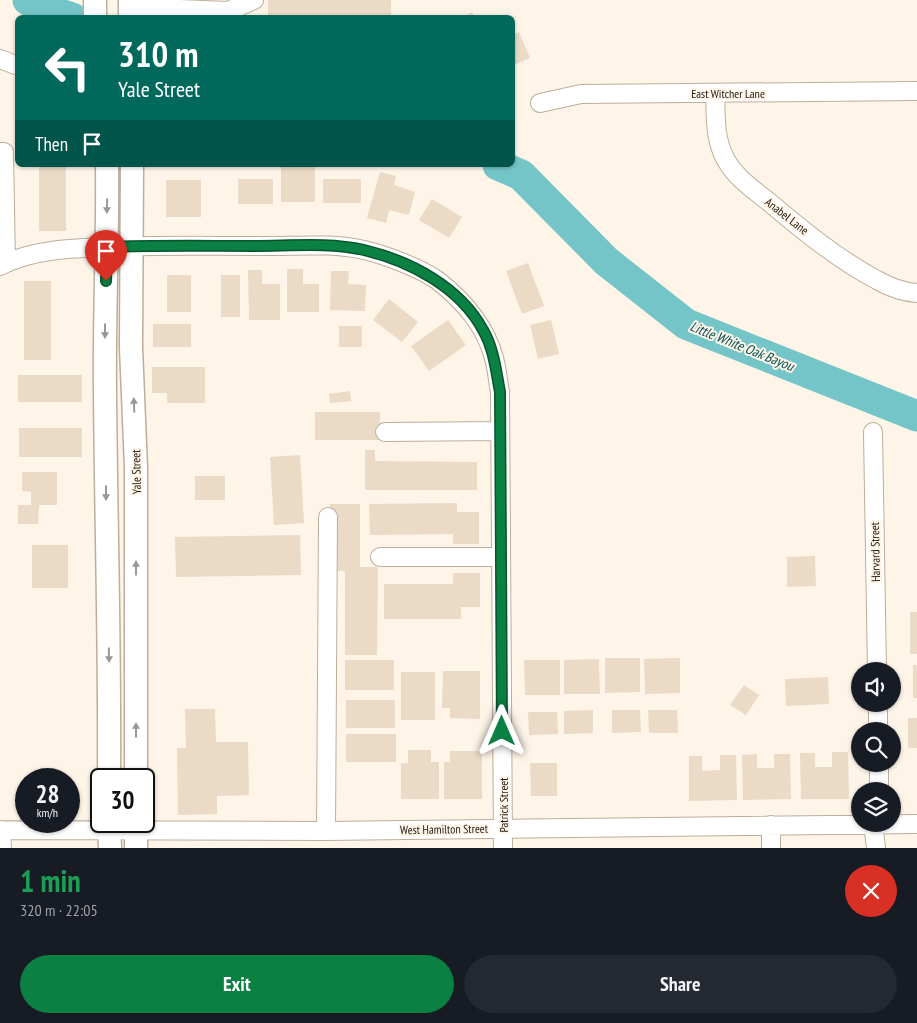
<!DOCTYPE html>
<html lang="en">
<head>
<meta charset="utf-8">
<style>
  body { margin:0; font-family:"PT Sans Narrow",sans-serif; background:#242831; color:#f1f3f6; height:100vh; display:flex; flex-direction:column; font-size:19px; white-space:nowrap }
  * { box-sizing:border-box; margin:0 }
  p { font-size:16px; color:#9ea1a6 }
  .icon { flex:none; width:28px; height:28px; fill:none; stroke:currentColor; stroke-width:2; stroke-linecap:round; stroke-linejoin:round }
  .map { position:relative; height:848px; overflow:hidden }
  .drawer { display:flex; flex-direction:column; background:#171b24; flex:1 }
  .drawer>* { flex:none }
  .banner { position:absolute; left:15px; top:15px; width:500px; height:152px; border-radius:8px; box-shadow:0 1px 4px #0004; background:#00695c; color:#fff; overflow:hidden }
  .controls { position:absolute; left:851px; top:662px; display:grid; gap:10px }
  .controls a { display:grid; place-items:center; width:50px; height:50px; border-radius:50%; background:#171b24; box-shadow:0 1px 4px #0004; font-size:25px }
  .speed { position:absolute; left:15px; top:768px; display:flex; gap:10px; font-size:25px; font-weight:700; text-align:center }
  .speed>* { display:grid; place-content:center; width:65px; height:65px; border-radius:50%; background:#171b24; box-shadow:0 1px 4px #0004; line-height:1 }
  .speed small { font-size:12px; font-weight:400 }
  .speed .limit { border:2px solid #111; border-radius:8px; background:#fff; color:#111 }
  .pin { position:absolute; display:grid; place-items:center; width:42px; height:42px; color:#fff; margin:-51px -21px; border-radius:50% 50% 50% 0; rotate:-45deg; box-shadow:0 0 5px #0007 }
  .pin .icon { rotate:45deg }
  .me { position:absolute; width:55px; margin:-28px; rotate:0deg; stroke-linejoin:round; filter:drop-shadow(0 0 4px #0008) }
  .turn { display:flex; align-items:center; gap:18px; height:105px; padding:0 20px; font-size:22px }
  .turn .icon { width:65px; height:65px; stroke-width:2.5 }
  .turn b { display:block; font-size:35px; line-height:42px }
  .then { display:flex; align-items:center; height:48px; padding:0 20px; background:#0003; gap:10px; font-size:19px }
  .round { display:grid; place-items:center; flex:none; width:52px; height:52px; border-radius:26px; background:#242831 }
  .head { display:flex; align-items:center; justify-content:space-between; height:85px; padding:0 20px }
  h1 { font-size:30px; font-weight:700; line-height:38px; color:#1e9e55 }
  .button { display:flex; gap:10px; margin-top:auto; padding:10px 20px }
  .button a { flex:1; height:58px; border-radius:30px; background:#0b8043; color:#fff; font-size:20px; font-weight:700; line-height:58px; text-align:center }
  .button a+a { background:#242831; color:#f1f3f6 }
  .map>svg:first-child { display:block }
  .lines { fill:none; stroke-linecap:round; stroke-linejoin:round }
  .river { stroke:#74c5c7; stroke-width:31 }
  .building { fill:#eadac6 }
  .minor-casing { stroke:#bdae9b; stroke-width:20 }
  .major-casing { stroke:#bdae9b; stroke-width:25 }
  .minor { stroke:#fff; stroke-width:18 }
  .major { stroke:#fff; stroke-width:22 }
  .oneway { fill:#9b9895 }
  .route-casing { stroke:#07532c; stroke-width:12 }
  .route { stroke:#0b8043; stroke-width:9 }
  .labels { text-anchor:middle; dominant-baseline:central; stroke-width:4; stroke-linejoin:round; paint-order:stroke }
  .street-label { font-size:12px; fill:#201b13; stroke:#fef4e8 }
  .water-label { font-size:14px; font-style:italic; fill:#035052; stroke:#fef4e8 }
</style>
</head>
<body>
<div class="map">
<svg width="917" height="848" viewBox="0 0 917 848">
  <rect width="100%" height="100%" fill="#fef4e8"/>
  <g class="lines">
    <path class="river" d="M28,0L51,11L72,18
      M498,165L521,175L606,261L686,324L917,416"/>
  </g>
  <path class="building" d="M268,0H391V18H268Z
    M472,12L475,18H462Z
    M519,32L530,58L512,66V35Z
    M39,165H66V231H39Z
    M281,165H315V202H281Z
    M380,172L396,176L394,185L415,192L409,215L389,210L386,223L367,218Z
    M238,179H273V204H238Z
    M323,179H361V203H323Z
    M166,180H201V217H166Z
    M432,199L462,217L449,238L419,220Z
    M528,263L544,306L522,314L506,271Z
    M287,269H303V284H319V312H287Z
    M248,270H262V284H280V320H249Z
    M331,271H349L348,284L366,285L365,311L330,310Z
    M167,275H191V312H167Z
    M221,275H240V317H221Z
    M24,281H51V360H24Z
    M389,299L418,322L402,342L373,320Z
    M448,320L466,345L429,371L411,346Z
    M551,320L559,354L538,359L530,325Z
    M153,324H191V347H153Z
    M339,326H362V347H339Z
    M152,367H205V403H167V393H152Z
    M18,375H82V402H18Z
    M350,391L351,401L330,403L329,394Z
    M315,412H380V440H315Z
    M19,428H82V457H19Z
    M365,450H375V461L477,462V490H365Z
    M300,455L304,523L274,525L270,457Z
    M22,472H57V505H39L38,524H18V505H31V492L22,491Z
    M195,476H225V500H195Z
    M457,503V512H479V544H453V534L370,535L369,504Z
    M330,504H360V567H378L377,655H345V571H330Z
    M300,535L301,575L176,577L175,537Z
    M32,545H68V588H32Z
    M815,556L816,586L787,587V557Z
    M453,573H480V607H461V619H384V584H453Z
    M910,612H917V654H910Z
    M605,658H640V692L605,693Z
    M680,658V693L645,694L644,659Z
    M599,659L600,694H564V660Z
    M345,660H394V690H345Z
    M524,660H560V695H525Z
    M913,665H917V698H913Z
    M443,671H480V719L450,718V708H442Z
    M401,672H435V720H401Z
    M828,677L829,704L786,706L785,679Z
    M744,685L759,695L746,715L730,705Z
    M346,700H395V728H346Z
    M185,709H215L216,742H248L249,795L217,796V814L178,815L177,748H186Z
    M593,710V733L564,734V711Z
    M612,710H640L641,732L612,733Z
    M648,710H677L678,733H649Z
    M528,712H557L558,734L529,735Z
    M908,718H917V748H908Z
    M346,734H396V762H346Z
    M408,750H431V762H439V799H401V763H408Z
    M450,751H482V799H444V762H450Z
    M832,752H848L849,799H801L800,753H815V767H832Z
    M757,754V768H774V754H790L791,799L743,800L742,755Z
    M720,755H736L737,800L689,801V756H702V771L720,770Z
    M530,763H557V796H531Z"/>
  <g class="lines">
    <g class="minor-casing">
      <path id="minor" d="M130,7L228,11L235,18
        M228,11L254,0
        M0,59L18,66
        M715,93C716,115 714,139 726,160C736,178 753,189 769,202C802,230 839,260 877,280C889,287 904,292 917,293
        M540,103L581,94L917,91
        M0,152H4L6,263
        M0,266C32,249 75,248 111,247C159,245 207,246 255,246C290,247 329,242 364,250C385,255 420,268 437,280C464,301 485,325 494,358C497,369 498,381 500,392L503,848
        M385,432L499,431
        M873,432L877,671
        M380,557H501
        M878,704V731
        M879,764V791
        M873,824L876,848
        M771,825V848
        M0,830L326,831L917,824
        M1,830L2,848
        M326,831L328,517"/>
    </g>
    <g class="major-casing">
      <path id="major" d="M95,0V18
        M130,0V18
        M107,165C108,241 104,317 105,392C106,521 110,650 109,779
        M132,165L131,347L136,468V779
        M109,821L110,848
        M136,821V848"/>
    </g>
    <use href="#minor" class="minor"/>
    <use href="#major" class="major"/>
  </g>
  <defs><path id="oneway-solid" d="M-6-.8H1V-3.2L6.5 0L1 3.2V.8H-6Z" transform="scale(1.25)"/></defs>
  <g class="oneway">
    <use href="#oneway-solid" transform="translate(107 206) rotate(91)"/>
    <use href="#oneway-solid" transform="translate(105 331) rotate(90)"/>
    <use href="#oneway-solid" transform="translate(134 405) rotate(-92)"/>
    <use href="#oneway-solid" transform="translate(106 493) rotate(90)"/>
    <use href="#oneway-solid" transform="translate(136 568) rotate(-90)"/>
    <use href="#oneway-solid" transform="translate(109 655) rotate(89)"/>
    <use href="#oneway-solid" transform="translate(136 730) rotate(-90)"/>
  </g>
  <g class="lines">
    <g class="route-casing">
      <path id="route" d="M106,281L107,247C156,245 205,246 254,246C290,246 329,242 364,250C410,261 460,287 483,330C494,349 496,371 500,392L502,731"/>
    </g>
    <use href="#route" class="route"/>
  </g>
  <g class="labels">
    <g class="street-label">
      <text x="728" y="93">East Witcher Lane</text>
      <text transform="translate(787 216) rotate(38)">Anabel Lane</text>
      <text transform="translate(136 472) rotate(-91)">Yale Street</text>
      <text transform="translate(875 552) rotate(-91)">Harvard Street</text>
      <text transform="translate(503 805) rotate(-90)">Patrick Street</text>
      <text transform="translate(444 829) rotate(-1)">West Hamilton Street</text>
    </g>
    <g class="water-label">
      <text transform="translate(742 346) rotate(22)">Little White Oak Bayou</text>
    </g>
  </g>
</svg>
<div class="controls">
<a><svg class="icon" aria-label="sound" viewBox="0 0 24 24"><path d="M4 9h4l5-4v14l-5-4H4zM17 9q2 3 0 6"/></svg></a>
<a><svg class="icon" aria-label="search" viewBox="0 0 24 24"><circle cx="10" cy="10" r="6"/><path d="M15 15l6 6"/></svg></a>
<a><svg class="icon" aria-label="layers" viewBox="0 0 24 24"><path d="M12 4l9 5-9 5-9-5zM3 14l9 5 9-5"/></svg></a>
</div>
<div class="speed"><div>28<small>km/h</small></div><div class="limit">30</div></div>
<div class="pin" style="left:106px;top:281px;background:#d93025"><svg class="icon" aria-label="arrive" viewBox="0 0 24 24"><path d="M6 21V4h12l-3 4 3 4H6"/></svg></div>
<svg class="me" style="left:502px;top:731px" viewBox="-20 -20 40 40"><path d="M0-17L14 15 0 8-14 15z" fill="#0b8043" stroke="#fff" stroke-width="4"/></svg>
<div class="banner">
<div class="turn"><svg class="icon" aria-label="left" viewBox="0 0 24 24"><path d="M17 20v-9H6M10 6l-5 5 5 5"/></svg><div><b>310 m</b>Yale Street</div></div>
<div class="then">Then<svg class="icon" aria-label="arrive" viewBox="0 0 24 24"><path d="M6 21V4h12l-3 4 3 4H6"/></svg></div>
</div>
</div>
<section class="drawer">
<div class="head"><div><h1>1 min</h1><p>320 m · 22:05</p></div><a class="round" style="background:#d93025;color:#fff"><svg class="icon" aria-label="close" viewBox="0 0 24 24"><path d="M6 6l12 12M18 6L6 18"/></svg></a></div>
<div class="button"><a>Exit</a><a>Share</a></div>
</section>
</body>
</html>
